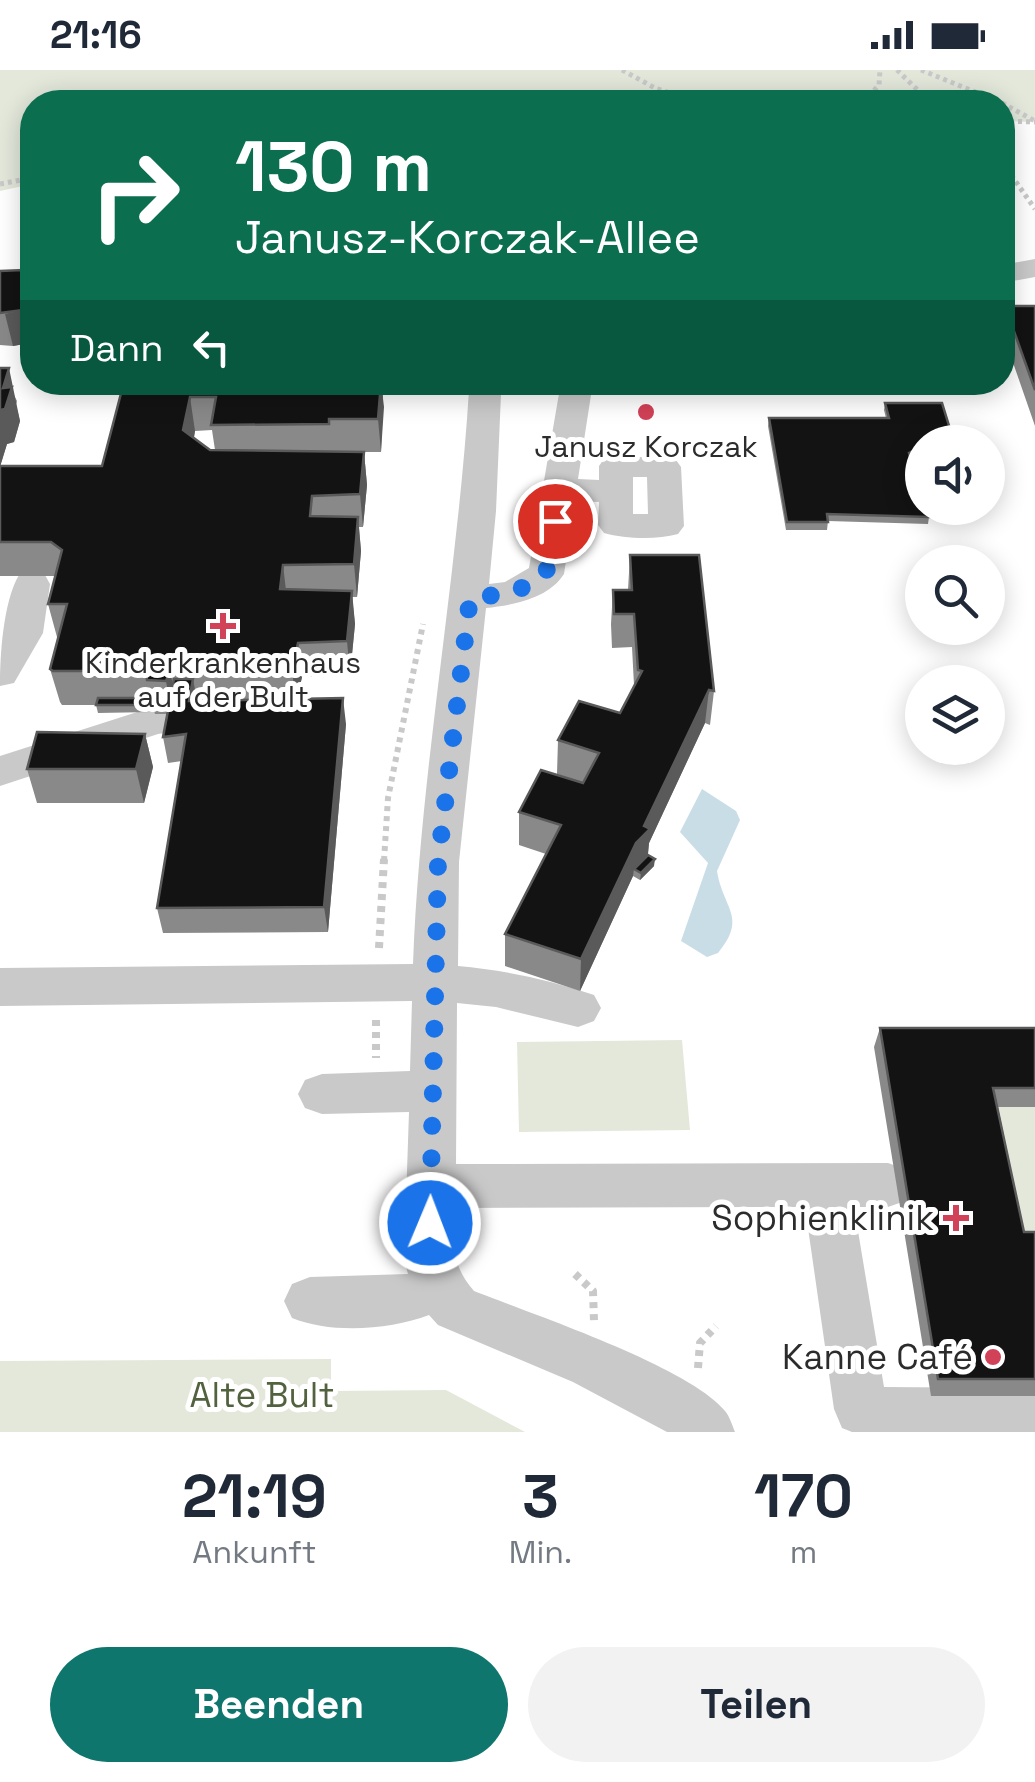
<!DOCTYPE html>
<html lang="de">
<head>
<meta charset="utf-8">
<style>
  body { margin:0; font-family:"Space Grotesk",sans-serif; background:#f2f2f3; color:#1f2937; height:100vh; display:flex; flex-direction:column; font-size:38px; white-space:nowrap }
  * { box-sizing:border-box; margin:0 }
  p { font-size:32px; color:#747a83 }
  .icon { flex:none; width:55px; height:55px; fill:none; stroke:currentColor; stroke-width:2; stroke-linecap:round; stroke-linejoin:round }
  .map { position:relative; height:1362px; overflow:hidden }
  .sheet { display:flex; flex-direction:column; background:#fff; flex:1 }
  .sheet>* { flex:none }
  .banner { position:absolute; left:20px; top:20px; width:995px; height:305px; border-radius:40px; box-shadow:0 5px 25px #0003; background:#0b6e4f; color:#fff; overflow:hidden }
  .tools { position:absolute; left:905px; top:355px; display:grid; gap:20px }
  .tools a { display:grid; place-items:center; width:100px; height:100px; border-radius:50%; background:#fff; box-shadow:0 5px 25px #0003; font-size:50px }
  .pin { position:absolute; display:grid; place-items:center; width:85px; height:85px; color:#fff; margin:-42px; border:5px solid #fff; border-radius:50%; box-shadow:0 2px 10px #0007 }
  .me { position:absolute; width:110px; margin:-55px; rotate:1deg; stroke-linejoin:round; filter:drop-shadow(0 0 8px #0008) }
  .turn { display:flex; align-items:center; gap:35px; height:210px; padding:0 50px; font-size:45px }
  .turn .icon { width:130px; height:130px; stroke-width:2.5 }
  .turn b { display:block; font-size:70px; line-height:85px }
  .then { display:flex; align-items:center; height:95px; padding:0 50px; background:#0003; gap:20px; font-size:38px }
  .eta { display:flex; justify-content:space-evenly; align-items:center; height:170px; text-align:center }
  .eta b { font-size:60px; font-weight:600; line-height:70px }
  .action { display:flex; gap:20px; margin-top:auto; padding:20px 50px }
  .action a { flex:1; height:115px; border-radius:60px; background:#0f766e; color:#fff; font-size:40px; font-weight:600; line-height:115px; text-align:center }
  .action a+a { background:#f2f2f3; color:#1f2937 }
  .status { display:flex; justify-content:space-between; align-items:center; height:70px; padding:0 50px; background:#fff; direction:ltr }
  .status svg { height:28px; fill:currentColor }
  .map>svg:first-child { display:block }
  .green { fill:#e3e8db }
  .water { fill:#c9dde6 }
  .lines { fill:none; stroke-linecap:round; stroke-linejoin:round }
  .path-far2 { stroke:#c9c9c9; stroke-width:5; stroke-dasharray:4 4; stroke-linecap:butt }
  .path-far1 { stroke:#c9c9c9; stroke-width:6; stroke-dasharray:5 5; stroke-linecap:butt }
  .path { stroke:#c9c9c9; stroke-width:8; stroke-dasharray:6 6; stroke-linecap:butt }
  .minor { fill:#c9c9c9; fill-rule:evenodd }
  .wall { fill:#898989; fill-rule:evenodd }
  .shaded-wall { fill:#5a5a5a }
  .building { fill:#131313; stroke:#5a5a5a; stroke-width:2.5 }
  .route { stroke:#1a73e8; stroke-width:18; stroke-dasharray:0 32.4 }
  .poi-dot { fill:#d14157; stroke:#fff; stroke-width:4 }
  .labels { text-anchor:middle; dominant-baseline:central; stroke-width:10; stroke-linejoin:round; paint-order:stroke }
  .poi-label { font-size:30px; fill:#2c2c2c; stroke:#fff }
  .near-poi-label { font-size:35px; fill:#2c2c2c; stroke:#fff; text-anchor:end }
  .near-park-label { font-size:35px; fill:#52623f; stroke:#fff }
</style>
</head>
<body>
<div class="status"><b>21:16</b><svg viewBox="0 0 49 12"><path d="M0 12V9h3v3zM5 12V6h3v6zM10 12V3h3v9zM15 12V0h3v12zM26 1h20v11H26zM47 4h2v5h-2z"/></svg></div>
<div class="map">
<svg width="1035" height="1362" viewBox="0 0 1035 1362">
  <rect width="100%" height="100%" fill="#fff"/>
  <path class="green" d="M0,0H1035V52L1003,51L1002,32H32V114L0,121Z
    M682,970L690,1060L519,1062L517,972Z
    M986,1037H1035V1180H1016Z
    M331,1289V1321L446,1320L525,1362H0V1291Z"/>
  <path class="water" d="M702,719L736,741L740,750L717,801C723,839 748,847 718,883L707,887L681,871L708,793L680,762Z"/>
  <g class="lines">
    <path class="path-far2" d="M622,0L655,18L697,32
      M897,0L930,32
      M921,0L1000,32
      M863,32L879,15L880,0
      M1002,33L1035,51
      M1002,51L1035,52
      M1002,92L1035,139
      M0,114L32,108"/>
    <path class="path-far1" d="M384,791L388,728L423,554"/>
    <path class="path" d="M379,878L384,789
      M376,950V988
      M575,1204L593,1221L594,1251
      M698,1298L700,1273L716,1256"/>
    <path class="minor" d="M1035,189V207L1002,213V195Z
      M475,312H513L501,324L496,441L489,514L505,512L529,498L561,312H593L578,409L599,410V396L604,389L616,385L676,390L681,397L684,456L678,464C656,470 626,469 604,463L598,455L599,432L575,431L564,504C548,529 513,535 486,538L459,792L458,896C504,900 550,910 594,925L601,938L594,951L578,957L496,937L457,933L456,1094L888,1093L905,1099L913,1115L905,1131L888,1137H854L884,1317L1035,1318V1362H852L842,1358L834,1339L805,1137L455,1138C455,1174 449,1192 474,1221C532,1244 690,1297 725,1341C730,1347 732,1355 735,1362H667L573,1312L438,1255L429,1245C390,1260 331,1264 292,1248L284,1231L292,1214L310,1207L408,1204L404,1190L409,1042L322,1044L305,1038L298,1024L305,1010L322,1004L410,1001L412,931L0,936V898L413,894C420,702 457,512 469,320ZM633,407H647L648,444H633Z
      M32,502L45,505L50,514L43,563L14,613L0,616C0,586 3,532 19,505Z
      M176,635L190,639L196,649L190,659L158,664L0,716V686L156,636Z"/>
  </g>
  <path class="wall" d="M0,201L23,204L32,203V276L30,273L13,276L0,275Z
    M1005,236H1035V356L1002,261V248Z
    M0,298L17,331L16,335L20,351L14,372L7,374L0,396H102L124,312H205L204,320H218L219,312H418L417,325H383L381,382H364L367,415L363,457H359L361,481L357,527H352L355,554L350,605L302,607L297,629L346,654L328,862L163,863L157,838L182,691L168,693L163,667L167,644H155L153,637L152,642L98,643L96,635H62L60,632L50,599L59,567H57L48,534L56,506H0ZM212,360L215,380H210L194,368L195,361Z
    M885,333L922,372V383L911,388L929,447L928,454L828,451L827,460H786L768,356L769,348H886L884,340Z
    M630,485L714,621L710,655L705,653L649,773L648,785L654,796L640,810L633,806L580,921L505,896V864L546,784L519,775V742L583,713L557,704L558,670L620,643L634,615L632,577L612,578L611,554L613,520H628Z
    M145,664L153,697L144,733H37L27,699Z
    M880,958H1035V1037H998L1024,1162H1035V1326H931L874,977Z"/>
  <path class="shaded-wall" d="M22,240L30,273L13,276L5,244Z
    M9,298L20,351L14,372L7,374L0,397V340L3,318Z
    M193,312H205L202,327L192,320Z
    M381,312L384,337L381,382L378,349Z
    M190,327L195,361L190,388L183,360Z
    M922,377V383L908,390L909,383Z
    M364,382L367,415L363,457L360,424Z
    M358,447L361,481L357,527L354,494Z
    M283,495L287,529L280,519Z
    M352,521L355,554L350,605L347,571Z
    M298,573L302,607L296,634L292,600Z
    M170,601L177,635L172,645L166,611Z
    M193,609L198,635L189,631Z
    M709,620L705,653L649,773L647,792L634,799L633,806L580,921L581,889Z
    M343,628L346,654L328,862L324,837Z
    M145,664L153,697L144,733L136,699Z
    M655,789L654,796L640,810L641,803Z"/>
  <path class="building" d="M23,200L22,204L32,203V243L24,244L22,240L0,243V201Z
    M1005,236H1035V320Z
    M0,298H9L3,318L12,317L5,339L0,340Z
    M124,312H193L192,320H218L219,312H381L378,349H329V354L211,355L216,327H190L183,360L210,380L364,382L360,424L312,426L310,446L358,447L354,494L283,495L280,519L352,521L347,571L298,573L292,600L170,601L166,611L147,610L146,601H53L50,599L67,534H48L62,480L51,472H0V396H102Z
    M885,333H942L954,372H922V377L909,383L922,425V438H926L929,447L827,444L828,452H787L769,348H889Z
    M630,485H699L714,621L709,620L644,756L650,759L636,773L581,889L505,864L561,755L519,742L541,700L583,713L599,683L558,670L579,631L620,643L642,601L638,600L634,544H614L613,520H632Z
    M174,609H193L189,631L343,628L324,837L157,838L186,664L163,667Z
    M98,628H152L150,635H96Z
    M37,662L145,664L136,699H27Z
    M648,785L655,789L641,803L634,799Z
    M880,958H1035V1018H993L1024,1162H1035V1309H938Z"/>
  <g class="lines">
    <path class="route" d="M430,1153L438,792L470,528L513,523L546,504L555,451"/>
  </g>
  <g class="poi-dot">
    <circle cx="646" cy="342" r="10"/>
    <path d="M218 541h10v10h10v10h-10v10h-10v-10h-10v-10h10z"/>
    <path d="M951 1133h10v10h10v10h-10v10h-10v-10h-10v-10h10z"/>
    <circle cx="993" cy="1287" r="10"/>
  </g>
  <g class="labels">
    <g class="poi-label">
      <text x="646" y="376">Janusz Korczak</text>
      <text x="223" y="592">Kinderkrankenhaus<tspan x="223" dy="34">auf der Bult</tspan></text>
    </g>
    <g class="near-poi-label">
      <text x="934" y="1148">Sophienklinik</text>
      <text x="973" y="1287">Kanne Café</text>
    </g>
    <g class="near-park-label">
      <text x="262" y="1325">Alte Bult</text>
    </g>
  </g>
</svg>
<div class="tools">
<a><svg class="icon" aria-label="sound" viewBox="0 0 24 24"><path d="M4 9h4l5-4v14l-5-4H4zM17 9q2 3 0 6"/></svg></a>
<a><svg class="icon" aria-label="search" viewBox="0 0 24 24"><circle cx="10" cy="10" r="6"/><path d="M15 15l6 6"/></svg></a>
<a><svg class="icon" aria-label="layers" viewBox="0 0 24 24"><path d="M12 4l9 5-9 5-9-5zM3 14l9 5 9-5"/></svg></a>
</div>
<div class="pin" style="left:555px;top:451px;background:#d93025"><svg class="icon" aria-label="arrive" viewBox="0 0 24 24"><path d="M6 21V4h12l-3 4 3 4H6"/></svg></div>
<svg class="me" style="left:430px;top:1153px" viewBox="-20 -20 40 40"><circle r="17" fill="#1a73e8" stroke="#fff" stroke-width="3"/><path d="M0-11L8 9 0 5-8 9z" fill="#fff"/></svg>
<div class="banner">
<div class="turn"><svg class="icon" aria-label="right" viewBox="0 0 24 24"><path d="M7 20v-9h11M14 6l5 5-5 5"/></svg><div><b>130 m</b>Janusz-Korczak-Allee</div></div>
<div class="then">Dann<svg class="icon" aria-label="left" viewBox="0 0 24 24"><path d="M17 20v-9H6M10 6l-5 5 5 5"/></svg></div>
</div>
</div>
<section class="sheet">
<div class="eta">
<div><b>21:19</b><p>Ankunft</p></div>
<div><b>3</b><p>Min.</p></div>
<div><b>170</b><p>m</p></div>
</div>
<div class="action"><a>Beenden</a><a>Teilen</a></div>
</section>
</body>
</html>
